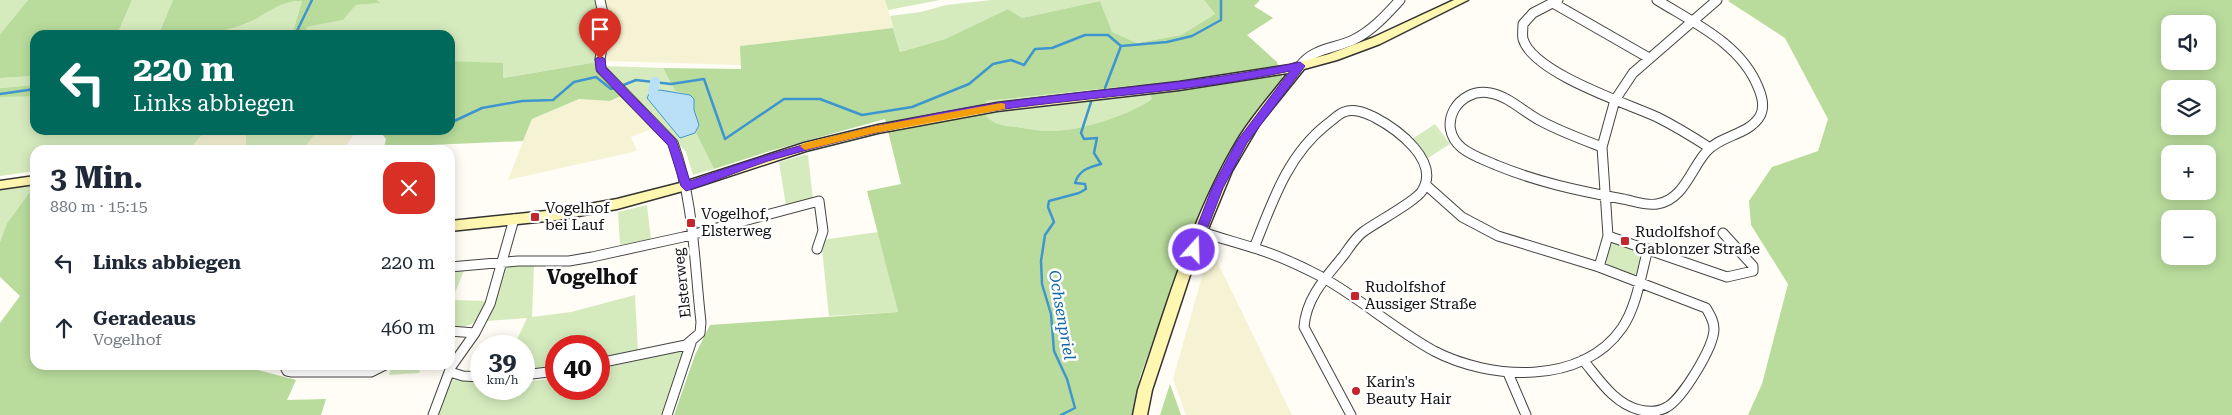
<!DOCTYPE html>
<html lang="de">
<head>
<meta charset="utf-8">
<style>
  body { margin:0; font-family:"Roboto Serif",serif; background:#f6f6f7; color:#1f2937; height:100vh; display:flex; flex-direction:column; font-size:19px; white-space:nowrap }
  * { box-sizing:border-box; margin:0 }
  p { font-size:16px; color:#747a83 }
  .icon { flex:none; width:28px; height:28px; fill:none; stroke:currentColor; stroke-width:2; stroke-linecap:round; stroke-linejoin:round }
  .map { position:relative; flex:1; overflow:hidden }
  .side { position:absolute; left:30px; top:145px; width:425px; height:225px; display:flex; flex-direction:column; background:#fff; border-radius:15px; box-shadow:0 2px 12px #0003 }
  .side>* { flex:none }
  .hud { position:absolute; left:30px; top:30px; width:425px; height:105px; border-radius:15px; box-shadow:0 2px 12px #0003; background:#00695c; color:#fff; overflow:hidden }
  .buttons { position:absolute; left:2161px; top:15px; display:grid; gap:10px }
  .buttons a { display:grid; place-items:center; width:55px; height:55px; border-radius:10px; background:#fff; box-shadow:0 2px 12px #0003; font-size:25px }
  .speed { position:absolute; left:470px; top:335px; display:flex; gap:10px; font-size:25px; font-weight:700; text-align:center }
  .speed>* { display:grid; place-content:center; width:65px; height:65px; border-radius:50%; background:#fff; box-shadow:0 2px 12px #0003; line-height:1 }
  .speed small { font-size:12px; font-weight:400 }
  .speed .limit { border:8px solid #d22; background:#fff; color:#111 }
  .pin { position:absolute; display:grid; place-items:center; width:42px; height:42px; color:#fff; margin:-51px -21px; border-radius:50% 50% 50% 0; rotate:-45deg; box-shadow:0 0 5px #0007 }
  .pin .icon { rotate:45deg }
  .me { position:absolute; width:55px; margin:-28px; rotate:20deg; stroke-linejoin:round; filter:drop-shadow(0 0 4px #0008) }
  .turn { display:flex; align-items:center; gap:18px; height:105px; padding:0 20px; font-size:22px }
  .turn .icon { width:65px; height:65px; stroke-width:2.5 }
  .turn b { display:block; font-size:35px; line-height:42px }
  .round { display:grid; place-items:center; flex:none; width:52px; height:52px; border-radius:15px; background:#f6f6f7 }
  .overview { display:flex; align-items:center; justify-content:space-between; height:85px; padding:0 20px }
  h1 { font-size:30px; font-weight:700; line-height:38px }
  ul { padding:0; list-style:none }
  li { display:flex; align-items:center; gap:15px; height:65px; padding:0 20px }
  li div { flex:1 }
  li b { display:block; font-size:19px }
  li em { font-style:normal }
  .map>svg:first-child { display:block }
  .farmland { fill:#f6f3d4 }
  .green { fill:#d5ebbd }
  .forest { fill:#b9dc9c; fill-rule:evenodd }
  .water { fill:#b9e0f7; stroke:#3f96cf }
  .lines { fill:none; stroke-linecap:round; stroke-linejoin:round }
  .stream { stroke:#3f96cf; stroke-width:2.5 }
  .canal { stroke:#b9e0f7; stroke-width:10 }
  .street-casing { stroke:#444; stroke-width:11 }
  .secondary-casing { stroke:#333; stroke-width:3 }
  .street { stroke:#fff; stroke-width:9 }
  .secondary { fill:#fff6b0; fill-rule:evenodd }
  .route { fill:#7c3aed; stroke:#51269a }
  .slow { fill:#f59e0b }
  .poi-dot { fill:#c4262e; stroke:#fff; stroke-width:2 }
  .labels { text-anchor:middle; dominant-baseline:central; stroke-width:5; stroke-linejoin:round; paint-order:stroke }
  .poi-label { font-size:15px; fill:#111; stroke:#fff; text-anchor:start }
  .street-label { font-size:15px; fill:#111; stroke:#fff }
  .water-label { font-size:16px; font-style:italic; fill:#1768a6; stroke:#fff }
  .district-label { font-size:20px; font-weight:bold; fill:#111; stroke:#fff }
</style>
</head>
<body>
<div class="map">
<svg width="2232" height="415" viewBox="0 0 2232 415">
  <rect width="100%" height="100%" fill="#fffdf5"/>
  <path class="farmland" d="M605,0H885L893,28L741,46L742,65L604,61L611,39V23Z
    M623,95L656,127L631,137L637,151L508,180L532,119L579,99L610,101Z
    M206,130L246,131V144L242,150H189Z
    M318,130H357L343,150H303Z
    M1208,256L1216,259L1292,415H1186L1173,379Z"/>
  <path class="green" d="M0,0H28L0,34Z
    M132,0H173L160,31L181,35H117Z
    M288,0L302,1L292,35H187L246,24Z
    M377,0H598L604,27L597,62L503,78V64L450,61V35H305L307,27L343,20L356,5L379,3Z
    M885,0H940L888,10Z
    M991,0H1204L1215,14L1181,35L1137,43L1111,32L1100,1L1022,18L1008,9L945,39L900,52L890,16L921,12L946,5Z
    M604,66L663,68L675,91L690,95L694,99V110L699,125L696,133L714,169L693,175L686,152Z
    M35,76V85L0,88V78Z
    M1138,85L1146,88L1152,99C1127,117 1082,131 1051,131C1040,131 1028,129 1017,127C1004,126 990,124 983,113L986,101Z
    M21,95L35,96V130H206L189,150H35V171L0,176V97Z
    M1435,124L1450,144L1428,158L1412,139Z
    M216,130H318L303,150H242L246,144V131Z
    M804,155H808L813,200L786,206L779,162Z
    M35,185L7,223L0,242V189Z
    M647,205L651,239L620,245L618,212Z
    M878,232L898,312L829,316L821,240Z
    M1617,242C1627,246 1638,247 1642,257L1636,274L1632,275L1606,264L1610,246Z
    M512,265H534L532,317L571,312L635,295L638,351L599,358V346H556V365L524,370V346H514L527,318L487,321L503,270Z
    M465,268L452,300L486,301C476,324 475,327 450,327V270Z
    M684,350L666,415H436L449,379L481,382V389H524V382L556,378V389H599V369Z
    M392,365H422L419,373L389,375Z"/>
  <path class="forest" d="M28,0H132L117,35H35V76L0,78V34Z
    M173,0H377L380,3L356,5L343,20L307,27L305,35H292L302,1C278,0 266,16 245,24C218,34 187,36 160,31Z
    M1204,0H1260L1254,6L1273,18L1247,35L1277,62L1284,82L1234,144L1195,224L1140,377L1132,415H674L695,355L710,325L898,312L867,191L901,184L885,119L770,151L714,169L696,133L699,125L694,110V99L690,95L675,91L663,68L741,69L740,46L893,28L900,52L945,39L1008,9L1022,18L1100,1L1112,32L1137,43L1181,35L1215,14ZM1138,85L1146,87L1152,99C1128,116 1080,131 1051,131C1040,131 1028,129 1017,127C1004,126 990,124 983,112L986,101Z
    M1730,0H2232V415H1748L1762,384L1788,284L1751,225L1749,201L1772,167L1818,151L1828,119L1785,38L1728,1ZM2170,24H2208V61H2170ZM2170,89H2208V126H2170ZM2170,154H2208V191H2170ZM2170,219H2208V256H2170Z
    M450,61L503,63V78L597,62L623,95L610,101L579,99L532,119L523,141L384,147L386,139L379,130H450Z
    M35,85V96L0,97V88Z
    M35,185V365H239L296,380L287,400L326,399L321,415H0V323L20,296L0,277V242L7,223Z
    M1170,384L1181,415H1160Z"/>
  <path class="water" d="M660,90L690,95L694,99V110L699,125L695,133L680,138L647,98L649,94Z"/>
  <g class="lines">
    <path class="stream" d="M295,35L312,0
      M621,86L636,80L671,84L704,79L725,139L784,99H820L862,115L912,107L969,84L993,64L1011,60L1024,65L1035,49L1052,48L1085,35H1108L1121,46L1167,42L1192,36L1221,20V0
      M1105,88L1121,46
      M0,94L35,89
      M450,123L482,108L522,101L553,100L574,82L596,77L611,89L616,87
      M1061,415L1075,408L1067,379L1054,351L1051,314L1042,284L1041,261L1045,235L1054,222L1048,207L1049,201L1079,193L1086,189L1085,184L1075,183C1079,170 1089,167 1101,164L1094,153L1097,138L1084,139L1081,133L1091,102"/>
    <path class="canal" d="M653,92L655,82"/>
    <g class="street-casing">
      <path id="street" d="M1558,0L1533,13L1523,24C1523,28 1522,35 1523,39C1533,73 1626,103 1657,117C1675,126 1693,137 1710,148
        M1553,3L1649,58
        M1300,66C1314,47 1336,49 1355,39C1373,30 1387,14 1400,0
        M1602,147C1581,139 1559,131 1539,120C1524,112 1508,96 1490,93C1458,87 1435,126 1462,148C1472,156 1485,160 1496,165C1537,182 1579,191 1623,199C1634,201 1646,206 1657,204C1684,200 1691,168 1707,151C1721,135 1749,135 1760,116C1765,107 1762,96 1758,87C1741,44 1694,23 1657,0
        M1426,185L1462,217L1498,236L1599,267L1706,308C1710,315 1714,321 1714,329C1714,347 1682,399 1667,407C1659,412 1649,412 1640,410C1614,404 1599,379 1583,360
        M1200,231C1218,238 1236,242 1254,248C1277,255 1299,265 1320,276C1360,298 1394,329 1434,351C1490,380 1582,386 1622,328C1637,306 1641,274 1648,249
        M1608,236L1727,277L1753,271V266L1723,233
        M1254,248C1272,203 1287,156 1326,125C1332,121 1338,114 1344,112C1354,108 1365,113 1374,117C1397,129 1441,161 1422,191C1416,201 1375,223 1363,232C1355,238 1349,248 1344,255C1326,277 1306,298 1304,327L1351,415
        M450,267L518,261H569L592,257L683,237L819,201L823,231L817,249
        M1599,267L1608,236L1602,147L1615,100L1633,73L1717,0
        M450,331L475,333
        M599,363L686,345L700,333L701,322C694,262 694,200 673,143L601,69L600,59L606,27L600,0
        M284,365L287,371L292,372H371L385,365
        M450,372L463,376L481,377
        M1508,373L1526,415
        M524,375L556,371
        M433,415L451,367L475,333L490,304L514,219
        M667,415L691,343"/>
    </g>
    <g class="secondary-casing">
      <path id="secondary" d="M1454,0H1468L1380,44L1337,60L1304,69L1259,125L1232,171L1194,263L1152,390L1147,415H1133L1138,390C1167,305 1191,217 1238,139C1252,116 1271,95 1288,73L1179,90L997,111L878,133L806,151L690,189L617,209L556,220L450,231V221L556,210L617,199L684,182L804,143L878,125L997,103L1179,82L1290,65L1329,54L1372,38Z
        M35,176V184L0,189V181Z"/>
    </g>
    <use href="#street" class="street"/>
    <use href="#secondary" class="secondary"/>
  </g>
  <path class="route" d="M600,56L605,59L606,68L676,140L690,181C790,145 892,119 997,103C1098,88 1200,84 1300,62L1305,66L1247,143L1223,188L1199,250L1194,254L1188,250L1212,188L1237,141L1290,71C1194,92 1095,96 998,110C921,121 843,139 768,161C741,170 714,182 686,191L681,186L668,145L597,71L595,59Z"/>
  <path class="slow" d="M1001,103L1005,104V109L875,133L805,150L800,146L805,143L875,126Z"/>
  <g class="poi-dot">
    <rect x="530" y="212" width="10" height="10" rx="2.5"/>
    <rect x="686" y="218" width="10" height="10" rx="2.5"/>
    <rect x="1620" y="236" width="10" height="10" rx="2.5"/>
    <rect x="1350" y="291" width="10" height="10" rx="2.5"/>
    <circle cx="1356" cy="391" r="5"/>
  </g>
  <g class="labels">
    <g class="poi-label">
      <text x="545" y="208">Vogelhof<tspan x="545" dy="17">bei Lauf</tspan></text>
      <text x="701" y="214">Vogelhof,<tspan x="701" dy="17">Elsterweg</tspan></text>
      <text x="1635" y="232">Rudolfshof<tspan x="1635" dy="17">Gablonzer Straße</tspan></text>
      <text x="1365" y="287">Rudolfshof<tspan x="1365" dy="17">Aussiger Straße</tspan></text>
      <text x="1366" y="382">Karin's<tspan x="1366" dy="17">Beauty Hair</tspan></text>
    </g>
    <g class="street-label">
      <text transform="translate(682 283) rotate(-96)">Elsterweg</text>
    </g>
    <g class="water-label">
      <text transform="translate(1062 315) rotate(80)">Ochsenpriel</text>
    </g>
    <g class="district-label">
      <text x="592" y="277">Vogelhof</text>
    </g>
  </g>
</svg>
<div class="buttons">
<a><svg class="icon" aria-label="sound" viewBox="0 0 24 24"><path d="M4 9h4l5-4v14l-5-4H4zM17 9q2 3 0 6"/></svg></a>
<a><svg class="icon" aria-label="layers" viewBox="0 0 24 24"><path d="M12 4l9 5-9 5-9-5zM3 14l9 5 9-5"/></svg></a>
<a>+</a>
<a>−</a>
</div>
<div class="speed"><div>39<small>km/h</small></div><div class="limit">40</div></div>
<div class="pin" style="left:600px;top:59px;background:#d93025"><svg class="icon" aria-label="arrive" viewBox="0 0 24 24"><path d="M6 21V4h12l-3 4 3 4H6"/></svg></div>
<svg class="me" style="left:1194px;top:250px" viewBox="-20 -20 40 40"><circle r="17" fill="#7c3aed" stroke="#fff" stroke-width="3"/><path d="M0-11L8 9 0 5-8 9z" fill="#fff"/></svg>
<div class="hud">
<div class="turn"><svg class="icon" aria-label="left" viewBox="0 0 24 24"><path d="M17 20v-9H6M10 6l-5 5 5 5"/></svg><div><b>220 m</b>Links abbiegen</div></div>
</div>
<section class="side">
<div class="overview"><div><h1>3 Min.</h1><p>880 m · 15:15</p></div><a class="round" style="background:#d93025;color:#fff"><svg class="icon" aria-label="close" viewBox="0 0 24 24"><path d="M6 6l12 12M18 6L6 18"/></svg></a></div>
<ul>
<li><svg class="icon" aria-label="left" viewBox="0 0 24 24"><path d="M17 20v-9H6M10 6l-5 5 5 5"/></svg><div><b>Links abbiegen</b></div><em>220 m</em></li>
<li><svg class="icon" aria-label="ahead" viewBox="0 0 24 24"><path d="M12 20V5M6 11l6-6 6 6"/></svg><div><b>Geradeaus</b><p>Vogelhof</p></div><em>460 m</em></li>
</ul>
</section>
</div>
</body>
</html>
